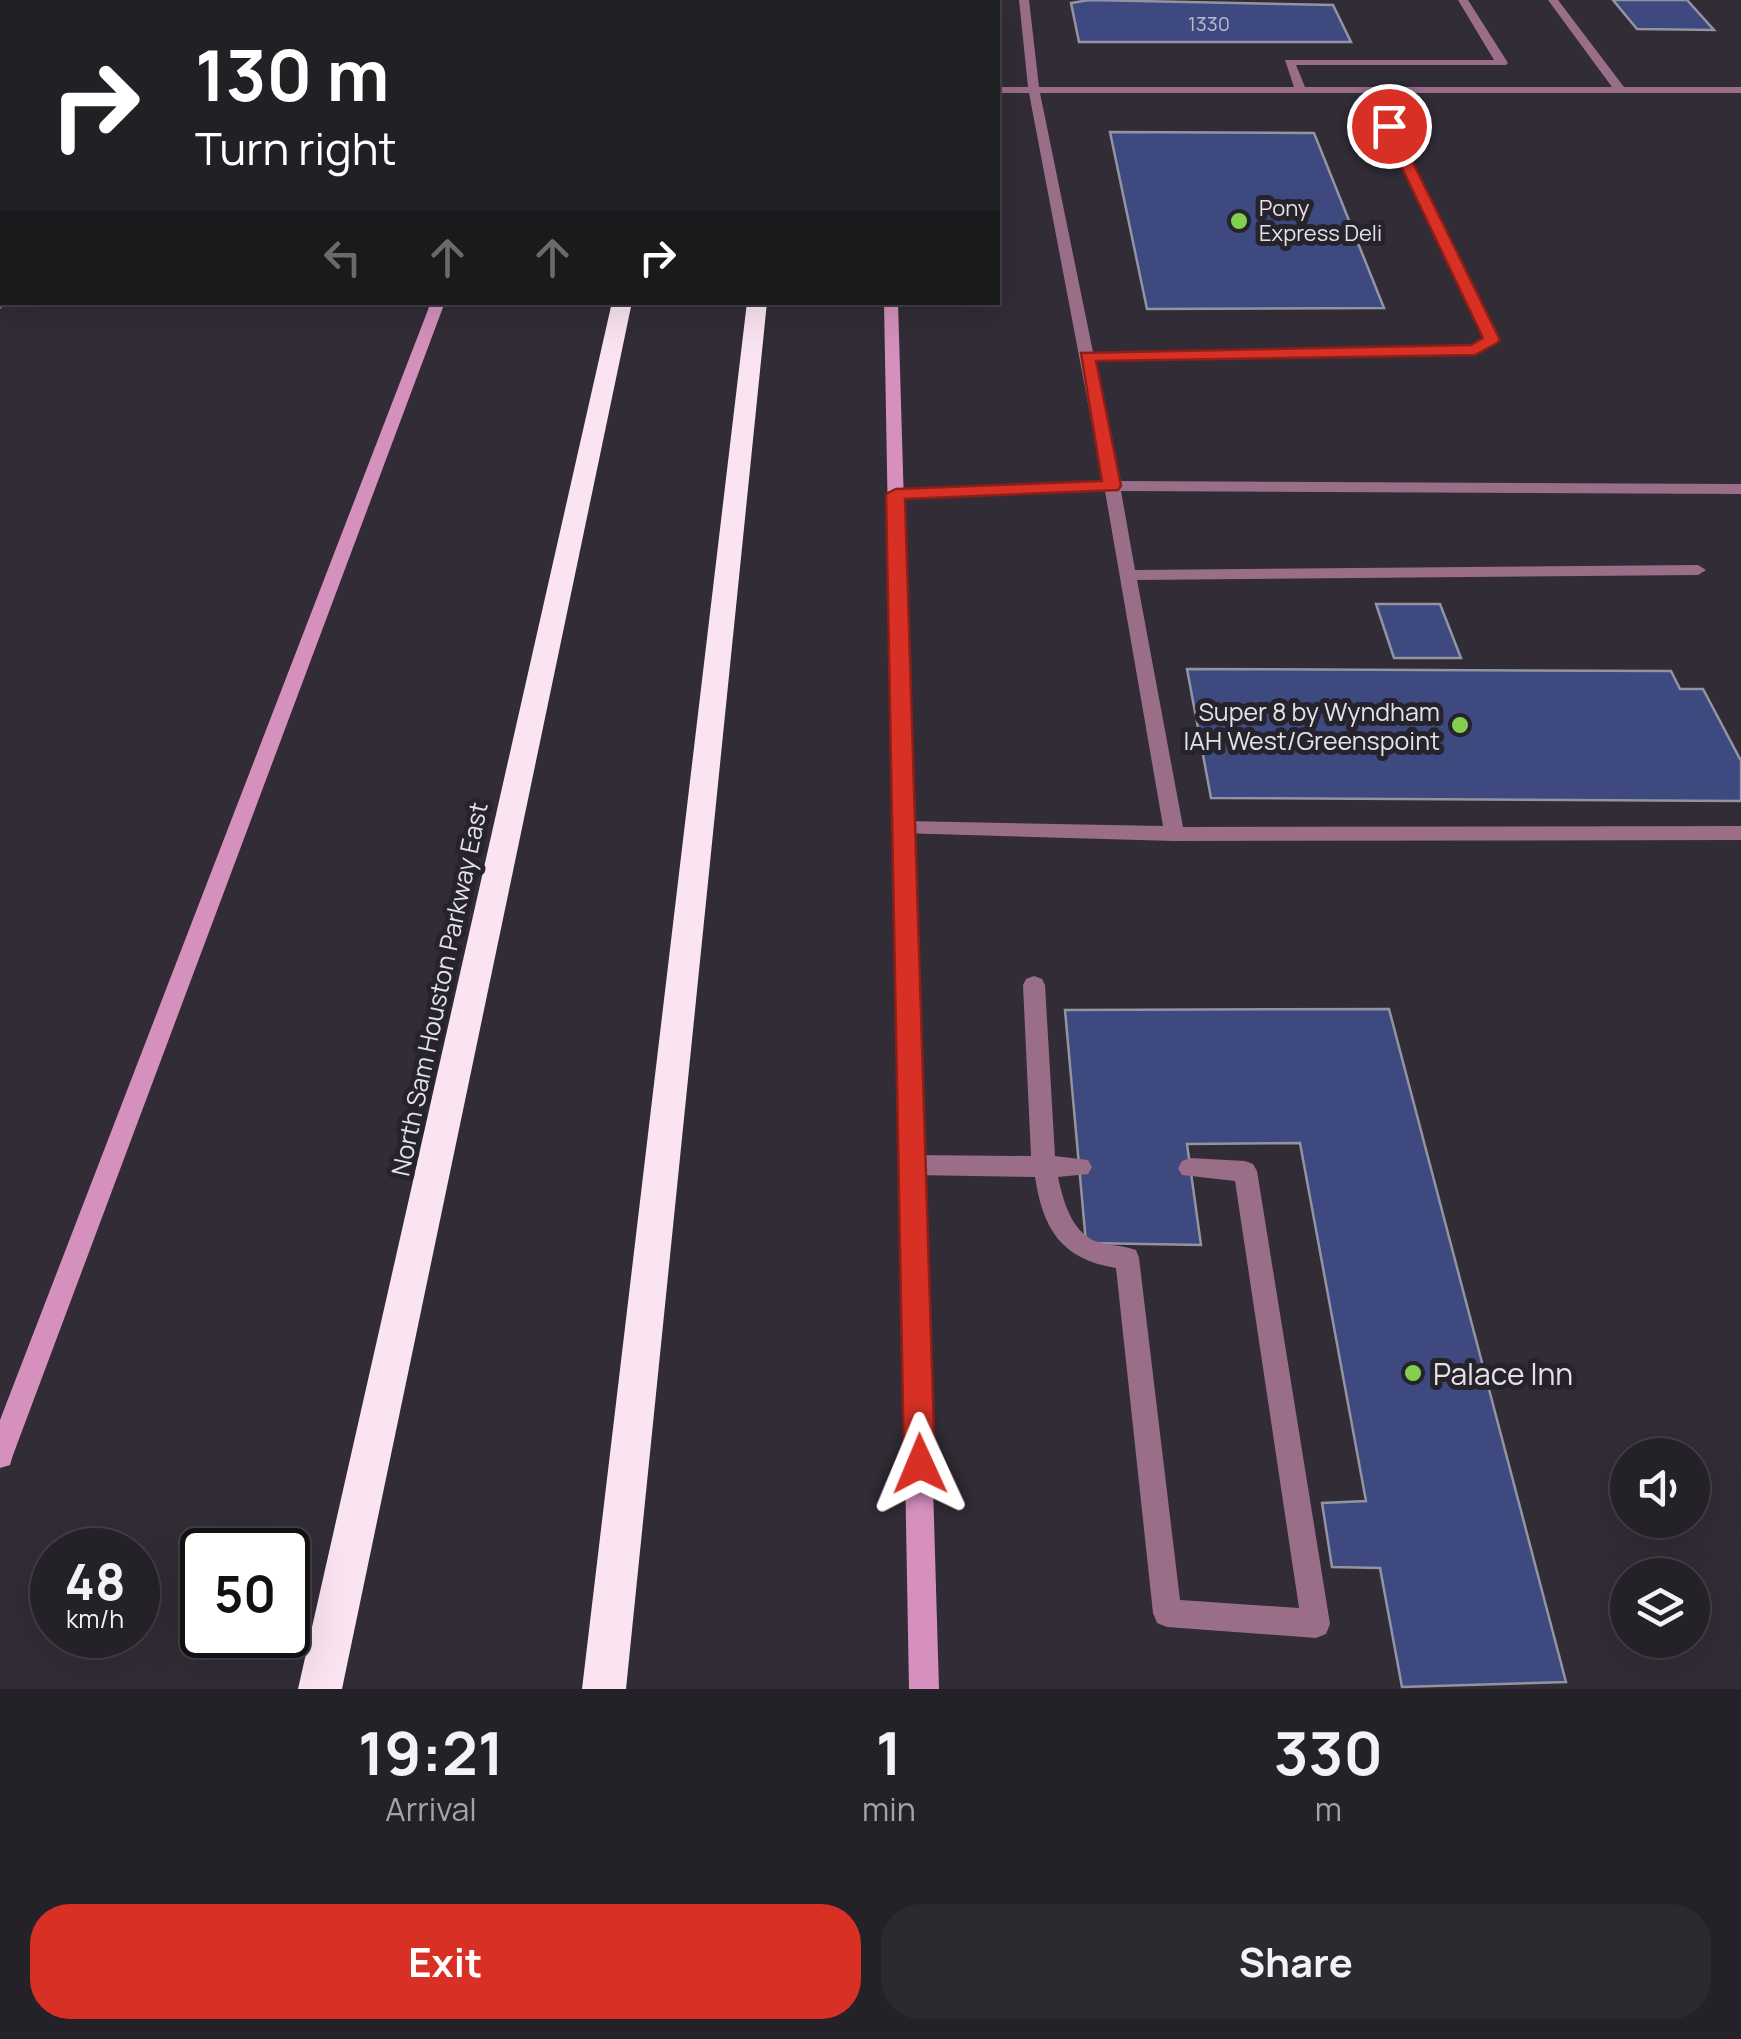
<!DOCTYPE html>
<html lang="en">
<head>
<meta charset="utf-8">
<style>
  body { margin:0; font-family:Manrope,sans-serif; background:#2d2930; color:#f1f3f6; height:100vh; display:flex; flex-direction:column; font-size:38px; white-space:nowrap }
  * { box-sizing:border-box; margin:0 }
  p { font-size:32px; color:#a3a3a8 }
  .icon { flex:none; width:55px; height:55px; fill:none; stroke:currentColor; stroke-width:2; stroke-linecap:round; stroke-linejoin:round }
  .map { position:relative; height:1689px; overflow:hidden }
  .side { display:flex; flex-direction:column; background:#252128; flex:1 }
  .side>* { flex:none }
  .top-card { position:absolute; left:0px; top:0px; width:1000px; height:305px; box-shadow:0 10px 40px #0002,0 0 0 2px #423e45; background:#202124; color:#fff; overflow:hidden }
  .fabs { position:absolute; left:1610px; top:1438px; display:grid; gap:20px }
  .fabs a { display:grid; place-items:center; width:100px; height:100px; border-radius:50%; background:#252128; box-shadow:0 10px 40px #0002,0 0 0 2px #423e45; font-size:50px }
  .speed { position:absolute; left:30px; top:1528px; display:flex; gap:20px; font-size:50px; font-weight:700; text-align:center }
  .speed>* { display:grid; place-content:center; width:130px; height:130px; border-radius:50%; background:#252128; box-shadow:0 10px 40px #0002,0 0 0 2px #423e45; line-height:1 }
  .speed small { font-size:25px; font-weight:400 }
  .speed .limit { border:5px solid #111; border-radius:15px; background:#fff; color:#111 }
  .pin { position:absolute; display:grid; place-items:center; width:85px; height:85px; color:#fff; margin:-42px; border:5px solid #fff; border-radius:50%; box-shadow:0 2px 10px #0007 }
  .me { position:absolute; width:110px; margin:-55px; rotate:359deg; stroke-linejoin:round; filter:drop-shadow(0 0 8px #0008) }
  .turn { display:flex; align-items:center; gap:35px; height:210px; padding:0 30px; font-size:45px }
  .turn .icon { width:130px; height:130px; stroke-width:2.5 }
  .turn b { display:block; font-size:70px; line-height:85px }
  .lanes { display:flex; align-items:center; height:95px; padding:0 30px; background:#0003; justify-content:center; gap:50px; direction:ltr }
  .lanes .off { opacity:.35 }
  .eta { display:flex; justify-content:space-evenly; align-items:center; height:170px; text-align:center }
  .eta b { font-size:60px; font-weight:700; line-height:70px }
  .action { display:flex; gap:20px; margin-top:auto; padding:20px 30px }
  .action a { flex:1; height:115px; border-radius:40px; background:#d93025; color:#fff; font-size:40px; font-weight:700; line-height:115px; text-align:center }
  .action a+a { background:#2d2930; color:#f1f3f6 }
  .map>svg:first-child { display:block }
  .building { fill:#3d497f; stroke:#9295a1; stroke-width:2.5 }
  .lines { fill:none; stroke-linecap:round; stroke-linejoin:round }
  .lane { fill:#9a6d89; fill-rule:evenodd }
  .street { fill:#9a6d89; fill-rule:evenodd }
  .secondary { fill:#d690bd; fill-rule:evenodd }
  .highway { fill:#fae4f1; fill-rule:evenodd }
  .route { fill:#d93025; stroke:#8d1f18; stroke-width:2.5 }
  .poi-dot { fill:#83d04e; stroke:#27232c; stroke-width:4 }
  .labels { text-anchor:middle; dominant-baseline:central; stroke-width:10; stroke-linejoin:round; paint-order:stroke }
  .number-label { font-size:20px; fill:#babbcd }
  .far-poi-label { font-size:22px; fill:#e4e1e7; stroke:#27232c; text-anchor:start }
  .poi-label { font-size:25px; fill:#e4e1e7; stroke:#27232c; text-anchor:end }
  .street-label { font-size:25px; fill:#e4e1e7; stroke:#27232c }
  .near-poi-label { font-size:30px; fill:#e4e1e7; stroke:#27232c; text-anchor:start }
</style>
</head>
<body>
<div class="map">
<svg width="1741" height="1689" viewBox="0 0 1741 1689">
  <rect width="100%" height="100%" fill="#312c36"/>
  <path class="building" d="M1089,0L1333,5L1351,42H1079L1071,3Z
    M1613,0H1687L1714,30L1637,29Z
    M1110,132L1314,133L1384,308L1147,309Z
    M1376,604H1440L1461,658H1394Z
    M1187,669L1671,671L1680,689H1703L1741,761V801L1211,798Z
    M1389,1009L1566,1682L1402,1687L1380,1568L1332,1567L1322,1503L1366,1501L1300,1143L1187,1144L1201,1245L1086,1243L1065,1010Z"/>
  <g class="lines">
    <path class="lane" d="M1019,0H1029L1039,87H1294L1285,60H1494L1458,0H1468L1508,63L1506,65H1296L1305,87H1612L1548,0H1558L1624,87H1741V93H1379L1499,340L1480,353L1094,360L1119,481L1741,484V494L1121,491L1135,570L1698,565L1706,570L1698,575L1137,580L1183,827L1741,826V840L1174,841L899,833L896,828L906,821L1163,826L1105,491L896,499L888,494L896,489L1103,482L1029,93H998V87H1028ZM1040,93H1368L1484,339L1472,346L1093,352Z
      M0,125L2,126V132L0,133Z
      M0,298L2,302H9L0,309Z
      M1034,976L1042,979L1045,985L1055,1156L1088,1160L1092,1167L1088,1174L1058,1177C1063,1200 1071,1231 1095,1241C1108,1246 1123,1245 1136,1250L1139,1258L1180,1600L1299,1608L1235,1181L1182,1175L1178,1168L1182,1161L1190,1158L1245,1161L1253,1164L1257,1171L1330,1624L1326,1634L1316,1638L1167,1627L1157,1623L1153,1613L1116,1268C1061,1259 1043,1229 1035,1177L914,1175L906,1172L902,1165L906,1158L914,1155L1031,1156L1023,985L1026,979Z"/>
    <path class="street" d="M0,48H2V54H0Z
      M0,71H2V77H0Z"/>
    <path class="secondary" d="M882,0H892V2H882Z
      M431,302H445L13,1455L10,1465L0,1468V1420Z
      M884,302H898L939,1689H909Z"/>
    <path class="highway" d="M680,0H696V2H681Z
      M782,0H798V2H783Z
      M612,302H632L342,1689H298Z
      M747,302H767L626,1689H582Z"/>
  </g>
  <path class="route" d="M1389,121L1395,126L1500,340L1497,343L1475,355L1096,361L1121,486L1118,490L905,499L935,1464L930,1475L920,1480L909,1475L904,1464L886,494L896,489L1102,481L1081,353L1471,345L1483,338L1382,126Z"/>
  <g class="poi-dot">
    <circle cx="1239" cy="221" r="10"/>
    <circle cx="1460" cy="725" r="10"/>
    <circle cx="1413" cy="1373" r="10"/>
  </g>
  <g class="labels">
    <g class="number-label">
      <text x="1209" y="23">1330</text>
    </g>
    <g class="far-poi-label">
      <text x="1259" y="208">Pony<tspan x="1259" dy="25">Express Deli</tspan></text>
    </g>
    <g class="poi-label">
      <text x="1440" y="711">Super 8 by Wyndham<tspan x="1440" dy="29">IAH West/Greenspoint</tspan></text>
    </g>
    <g class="street-label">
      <text transform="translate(439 989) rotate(-78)">North Sam Houston Parkway East</text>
    </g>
    <g class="near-poi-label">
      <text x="1433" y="1373">Palace Inn</text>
    </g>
  </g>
</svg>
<div class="fabs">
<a><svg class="icon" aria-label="sound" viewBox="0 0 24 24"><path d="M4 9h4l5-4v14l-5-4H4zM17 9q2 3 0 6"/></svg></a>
<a><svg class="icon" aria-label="layers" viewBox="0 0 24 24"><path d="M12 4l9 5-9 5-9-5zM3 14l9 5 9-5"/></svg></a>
</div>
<div class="speed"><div>48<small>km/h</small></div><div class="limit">50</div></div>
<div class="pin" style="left:1389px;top:126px;background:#d93025"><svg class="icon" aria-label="arrive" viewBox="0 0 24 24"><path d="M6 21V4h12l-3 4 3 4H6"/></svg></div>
<svg class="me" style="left:920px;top:1464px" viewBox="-20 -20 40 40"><path d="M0-17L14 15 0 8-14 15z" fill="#d93025" stroke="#fff" stroke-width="4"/></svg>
<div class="top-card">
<div class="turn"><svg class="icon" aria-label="right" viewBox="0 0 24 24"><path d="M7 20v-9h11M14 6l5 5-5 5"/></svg><div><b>130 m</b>Turn right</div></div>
<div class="lanes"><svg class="icon off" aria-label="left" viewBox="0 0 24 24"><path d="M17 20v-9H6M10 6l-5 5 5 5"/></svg><svg class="icon off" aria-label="ahead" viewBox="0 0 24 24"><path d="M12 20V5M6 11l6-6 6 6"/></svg><svg class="icon off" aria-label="ahead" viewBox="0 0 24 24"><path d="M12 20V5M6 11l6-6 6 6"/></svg><svg class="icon" aria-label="right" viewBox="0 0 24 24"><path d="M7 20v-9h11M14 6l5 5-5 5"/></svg></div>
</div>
</div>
<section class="side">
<div class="eta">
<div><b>19:21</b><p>Arrival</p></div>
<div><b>1</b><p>min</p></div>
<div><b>330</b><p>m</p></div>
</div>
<div class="action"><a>Exit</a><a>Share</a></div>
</section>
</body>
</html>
